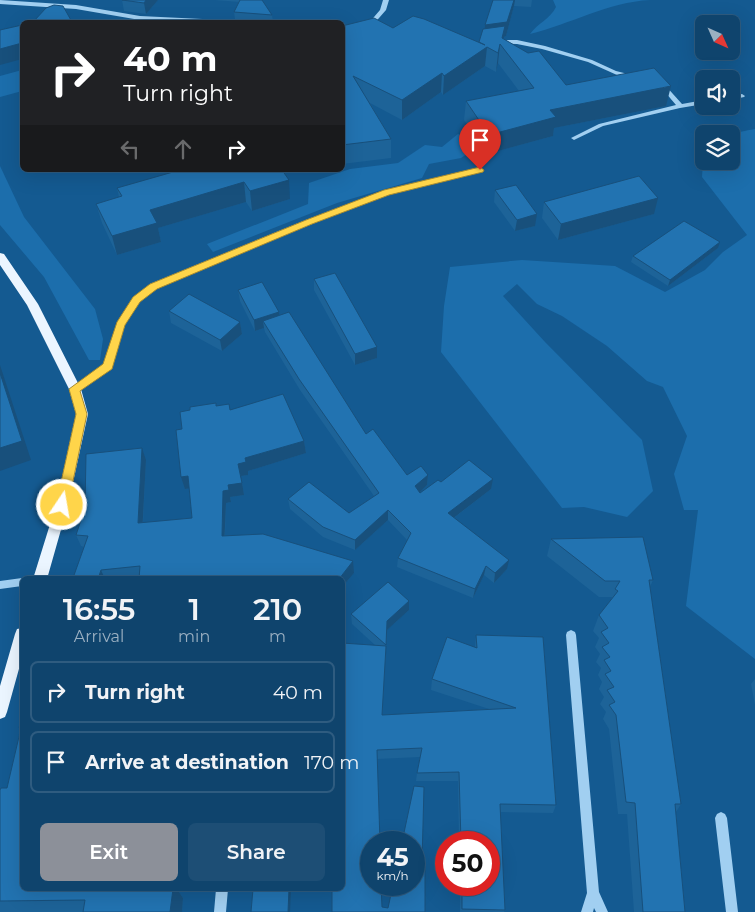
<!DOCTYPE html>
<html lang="en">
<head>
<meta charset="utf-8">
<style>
  body { margin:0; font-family:Montserrat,sans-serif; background:#1d4e75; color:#f1f3f6; height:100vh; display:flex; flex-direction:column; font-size:19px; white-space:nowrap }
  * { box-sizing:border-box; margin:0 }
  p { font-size:16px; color:#9bb0c2 }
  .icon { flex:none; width:28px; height:28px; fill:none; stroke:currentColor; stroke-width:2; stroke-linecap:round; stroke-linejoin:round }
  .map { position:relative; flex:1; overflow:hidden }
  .drawer { position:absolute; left:20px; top:576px; width:325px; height:315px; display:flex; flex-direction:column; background:#0f446d; border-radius:8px; box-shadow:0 5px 20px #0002,0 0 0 1px #2f5c80 }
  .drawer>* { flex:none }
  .banner { position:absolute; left:20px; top:20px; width:325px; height:152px; border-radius:8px; box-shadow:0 5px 20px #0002,0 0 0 1px #2f5c80; background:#202124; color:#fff; overflow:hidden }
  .needle { width:32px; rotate:135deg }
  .tools { position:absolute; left:695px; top:15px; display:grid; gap:10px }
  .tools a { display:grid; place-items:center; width:45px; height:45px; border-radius:8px; background:#0f446d; box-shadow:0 5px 20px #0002,0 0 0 1px #2f5c80; font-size:25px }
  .speed { position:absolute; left:360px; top:831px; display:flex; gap:10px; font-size:25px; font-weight:700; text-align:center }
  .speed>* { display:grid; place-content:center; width:65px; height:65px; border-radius:50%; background:#0f446d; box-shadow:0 5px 20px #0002,0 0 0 1px #2f5c80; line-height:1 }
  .speed small { font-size:12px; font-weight:400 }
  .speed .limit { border:8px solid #d22; background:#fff; color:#111 }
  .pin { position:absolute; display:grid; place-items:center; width:42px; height:42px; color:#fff; margin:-51px -21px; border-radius:50% 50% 50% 0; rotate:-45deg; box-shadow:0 0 5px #0007 }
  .pin .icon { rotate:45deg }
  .me { position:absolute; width:55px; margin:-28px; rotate:12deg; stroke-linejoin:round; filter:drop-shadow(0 0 4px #0008) }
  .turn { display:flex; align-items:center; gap:18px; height:105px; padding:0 20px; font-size:22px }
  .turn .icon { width:65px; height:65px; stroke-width:2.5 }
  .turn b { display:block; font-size:35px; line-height:42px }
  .lanes { display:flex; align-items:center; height:48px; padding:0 20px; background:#0003; justify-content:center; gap:25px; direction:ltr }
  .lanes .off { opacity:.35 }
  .eta { display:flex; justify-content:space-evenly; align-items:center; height:85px; text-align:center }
  .eta b { font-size:30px; font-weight:600; line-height:35px }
  .cta { display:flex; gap:10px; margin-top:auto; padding:10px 20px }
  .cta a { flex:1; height:58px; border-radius:8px; background:#8c9099; color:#fff; font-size:20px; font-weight:600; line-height:58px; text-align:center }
  .cta a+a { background:#1d4e75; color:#f1f3f6 }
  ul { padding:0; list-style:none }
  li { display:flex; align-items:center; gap:15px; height:62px; margin:0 10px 8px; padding:0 10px; border:2px solid #2f5c80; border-radius:8px }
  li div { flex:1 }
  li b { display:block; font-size:19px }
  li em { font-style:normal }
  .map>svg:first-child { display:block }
  .green { fill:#1c6eac }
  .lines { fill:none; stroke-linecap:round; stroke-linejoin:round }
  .minor { fill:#a1cff1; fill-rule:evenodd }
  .major { fill:#ebf5ff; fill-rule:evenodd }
  .wall { fill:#1d6398 }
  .shaded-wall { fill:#18507c }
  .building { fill:#2273b1; stroke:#18507c }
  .route { fill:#ffd54a; stroke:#a68a30 }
</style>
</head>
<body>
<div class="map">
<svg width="755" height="912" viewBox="0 0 755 912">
  <rect width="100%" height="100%" fill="#145a91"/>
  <path class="green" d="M553,0H650C608,2 571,24 530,34C538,23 550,19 556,7Z
    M22,70V91L0,97V76Z
    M755,129V659L686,606L698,510H684L674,474L687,436L663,387L647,381L607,346L562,316L537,304L517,284L503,296L545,342L642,440L653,491L627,517L584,507L562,508L441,352L444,306L450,267L522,260L615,266L665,292L705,270L723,252L747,235L702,177L703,161H731C731,134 727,134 755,129Z
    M458,134L473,140V150L461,158L429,164L422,178L337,203L213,252L207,244L308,204L309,183L350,169L398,163L425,145L442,147Z
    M0,166L24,217L95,309L103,339L100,360H89L44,277L0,225Z"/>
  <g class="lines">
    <path class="minor" d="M0,0L76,5L140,16L223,20L226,22H197L140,20L76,9L0,4Z
      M383,0H389L386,10L372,26H368V24L380,10Z
      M495,40H517L545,46L592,60L616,71L632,75L629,77L617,75L588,62L542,49L517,44L493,43L492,42Z
      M662,83L664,84L682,104L704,100V104L680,108L603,126L576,139L574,140L571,138L599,124L676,105L659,85Z
      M742,94L745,96L744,97L731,100V96Z
      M480,168H482V172L389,194L312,224L156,288L139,302L125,325L111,369L78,391H72L71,389L72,387L104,365L117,325L133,298L150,284L306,220L385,190Z
      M22,578L25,579H22V586L0,589V581Z
      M571,630L575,632L576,635L599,892L608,912H596L594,908L593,912H581L587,893L566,635L567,632Z
      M721,812L725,814L727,818L738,912H726L715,818L717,814Z
      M216,889H228L226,912H214Z"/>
    <path class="major" d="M0,253L4,254L38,304L81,389L88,414L68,505L47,579H33L56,505L76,414L69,389L27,305L0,265Z
      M22,628V658L7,712L5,717L0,719V686L15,634L17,629Z"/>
  </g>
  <path class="wall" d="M122,0H158L146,14L124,11Z
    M214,0H262L272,15L273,22L235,19L234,12L240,2Z
    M493,0H532L531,7L514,6L506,36L504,37V39L566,85L666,106L554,128L553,136L487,154L464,120L466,101L519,91L498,63L496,72L485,66L443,95L441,92L402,120L370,103L391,139V158L342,164V26L393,28L479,43L485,29Z
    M282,170L290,199L252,211L246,202L158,228L161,242L117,255L102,223L96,204L119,197L117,188Z
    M495,190L535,226L515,231L494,202Z
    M544,202L654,214L558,240L542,218Z
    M718,248L668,286L631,262L633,256Z
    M314,279L377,358L355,365L314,290Z
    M238,290L279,312V315L366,434L407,475H428L427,485L420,492V493L441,482L491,489L454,518L507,569L494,583L484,575L473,598L397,567L398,558L407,540L388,520L355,550L323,537L290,509L288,499L349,513L374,496L300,390L265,332L264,328L255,331L240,301Z
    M169,311L240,322L242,334L222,351L171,323Z
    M216,406L230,410L304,441L306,453L248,471V475L241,476L244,495L230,497L231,502L226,503L225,536L354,573L342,587V579H73L84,547L81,546L76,535L146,460L143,523L192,518L189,488L185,489L182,429Z
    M551,539L653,580L650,587L681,804L676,812L685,912H634L627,814H618L609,729L603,719L606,712L600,704L604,697L599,689L602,682L598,675L601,668L596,662L600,654L595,647L599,638L593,631L599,615L611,600L612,597H599L547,556Z
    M409,610L387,630L382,715L489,709L431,690L432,679L475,647L476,635L543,637L556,805L553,813L500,812L505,910L504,912H460V885H489V842H459L458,781H416L417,773L420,757L377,759L382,907L388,908L422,862L425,912H332L375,645L352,624L351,614Z
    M755,679V705L751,684Z
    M22,715V889H177L183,898L182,912H0V790L7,788L20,730L19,728Z"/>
  <path class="shaded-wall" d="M146,0H158L146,14L144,3Z
    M514,0H515L514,6L506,36L504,37L503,48L502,37L484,40L485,25Z
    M22,43V59L0,65V49Z
    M500,44L498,63L496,72L498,53Z
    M487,47L485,66L443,95L444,76Z
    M442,73L441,92L402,120V100Z
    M671,86L666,106L554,128L553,136L487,154L489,135L550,110Z
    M289,180L290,199L252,211L250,191Z
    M244,182L246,202L158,228L161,242L117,255L112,236L150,210Z
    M658,198L654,214L558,240L561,224Z
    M537,214L535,226L515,231L517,220Z
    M720,242L718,248L668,286L670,280Z
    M279,312L280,323L263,321L264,328L255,331L254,320Z
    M240,322L242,334L222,351L220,340Z
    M377,347V358L355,365V354Z
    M0,365L31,460L0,471Z
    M304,441L306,453L248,471V475L241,476L244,495L230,497L231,502L226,503L224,548L222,536L223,491L228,485L238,464L245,458Z
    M142,448L146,460L142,535L138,523Z
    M428,475L427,485L415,497V486Z
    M188,476L191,488L185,489L181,477Z
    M493,479L491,489L447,523L448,513Z
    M388,510V520L355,550V540Z
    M509,560L507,569L494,583L495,573Z
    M353,561L354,573L342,587V579H339Z
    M486,566L484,575L473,598L475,589Z
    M101,570L105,579H98Z
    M409,601V610L387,630L386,655L387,621Z
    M173,889H177L183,898L182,912H170Z
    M289,889H291L290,912H288Z"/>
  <path class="building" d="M122,0H146L144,3Z
    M240,0H262L272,15L234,12Z
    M493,0H514L507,22L485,25Z
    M54,5L63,6L72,22H30L34,21L46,8Z
    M413,16L424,19L485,45L479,42L483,29L505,26L502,38L528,53L539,51L566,85L654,68L671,86L550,110L556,117L489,135L466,101L534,88L500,44L498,53L487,47L444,76L442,73L402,100L353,76L391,139L342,145V26L374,18L393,28Z
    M22,25V43L0,49V30Z
    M180,170H282L289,180L250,191L244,182L150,210L157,223L112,236L96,204L122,196L117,188Z
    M639,176L658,198L561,224L544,202Z
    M516,185L537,214L517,220L495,190Z
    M684,221L720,242L670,280L633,256Z
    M335,273L377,347L355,354L314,279Z
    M262,282L279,312L254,320L238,290Z
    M189,294L240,322L220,340L169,311Z
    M289,312L366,434L373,429L407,475L421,466L428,475L415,486L420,493L438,480L441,482L469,460L493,479L448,513L509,560L495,573L486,566L475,589L398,558L411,533L388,510L355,540L323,527L288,499L309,482L349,513L379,493L299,379L263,321Z
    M0,373L22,441L0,448Z
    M283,394L304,441L245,458L246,462L238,464L242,483L228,485L229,490L223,491L222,536L263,534L353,561L339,579H139L140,566L101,570L98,579L73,578L88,536L76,535L85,508L86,454L142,448L138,523L192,518L188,476L181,477L176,430L182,429L180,412L190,410V407L216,403V406L229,404L230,410Z
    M643,537L653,580H649L681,804H675L685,912H643L635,803L626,802L616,715L609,705L615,702L607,690L614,687L605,674L611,671L604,660L610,657L602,647L609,643L601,632L608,628L599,615L618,591L615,589L620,581H605L551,539Z
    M388,582L409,601L387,621L386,645L351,614Z
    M476,635L543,637L556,805L500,804L505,910L462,909V885H489V842H461L459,772L417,773L422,748L377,750L380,842H371V885H381L382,907L388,908L393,885H414V842H402L414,786L424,787L422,862H425V912H332V889H342V643L386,646L382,715L516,708L432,679L447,637L477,648Z
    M22,715V889H173L170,912H83L85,900L0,901V790L1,788H7L21,728H19Z
    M253,889H289L288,912H251Z"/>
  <path class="route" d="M480,167L484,170L483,172L389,195L312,224L157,289L140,302L125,325L112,369L80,391L87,414L68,505L62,510L58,508L56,505L76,414L69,389L103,364L117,322L133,297L150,284L306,220L384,190Z"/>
</svg>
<div class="tools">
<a><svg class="needle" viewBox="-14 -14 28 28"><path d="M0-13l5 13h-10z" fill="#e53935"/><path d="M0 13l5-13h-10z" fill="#9bb0c2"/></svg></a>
<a><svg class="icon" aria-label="sound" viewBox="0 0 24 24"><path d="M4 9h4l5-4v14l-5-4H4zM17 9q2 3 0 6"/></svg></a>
<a><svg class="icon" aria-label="layers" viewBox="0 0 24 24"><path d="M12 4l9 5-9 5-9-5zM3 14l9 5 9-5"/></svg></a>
</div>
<div class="speed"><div>45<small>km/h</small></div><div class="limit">50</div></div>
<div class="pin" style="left:480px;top:170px;background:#d93025"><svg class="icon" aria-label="arrive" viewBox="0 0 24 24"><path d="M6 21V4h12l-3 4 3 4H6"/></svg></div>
<svg class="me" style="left:62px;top:505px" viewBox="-20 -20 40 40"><circle r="17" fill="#ffd54a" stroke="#fff" stroke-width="3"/><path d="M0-11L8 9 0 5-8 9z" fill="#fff"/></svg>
<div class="banner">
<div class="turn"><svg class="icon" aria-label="right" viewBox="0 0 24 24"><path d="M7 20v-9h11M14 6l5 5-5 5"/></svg><div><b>40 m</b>Turn right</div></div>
<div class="lanes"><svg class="icon off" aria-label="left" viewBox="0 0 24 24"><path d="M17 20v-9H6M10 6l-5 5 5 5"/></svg><svg class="icon off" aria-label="ahead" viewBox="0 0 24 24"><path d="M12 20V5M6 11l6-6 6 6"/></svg><svg class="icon" aria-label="right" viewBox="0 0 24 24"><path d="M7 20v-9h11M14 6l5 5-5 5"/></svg></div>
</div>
<section class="drawer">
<div class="eta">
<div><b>16:55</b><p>Arrival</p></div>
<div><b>1</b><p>min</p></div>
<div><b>210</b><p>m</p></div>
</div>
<ul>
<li><svg class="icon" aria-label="right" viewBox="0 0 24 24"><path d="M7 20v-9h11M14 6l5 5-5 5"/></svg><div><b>Turn right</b></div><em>40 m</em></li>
<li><svg class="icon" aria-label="arrive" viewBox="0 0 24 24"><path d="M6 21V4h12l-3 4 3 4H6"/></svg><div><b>Arrive at destination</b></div><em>170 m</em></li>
</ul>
<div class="cta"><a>Exit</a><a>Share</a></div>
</section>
</div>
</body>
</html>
